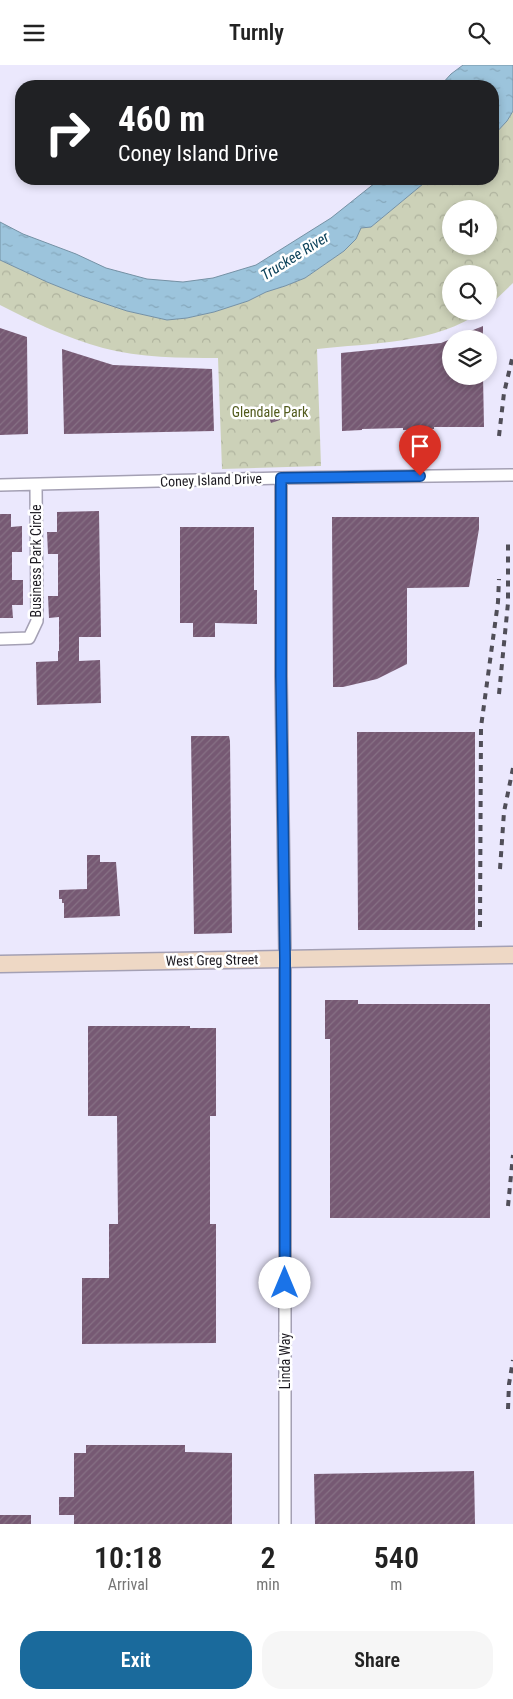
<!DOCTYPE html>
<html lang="en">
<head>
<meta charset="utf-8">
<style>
  body { margin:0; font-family:"Roboto Condensed",sans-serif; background:#f6f6f6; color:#222; height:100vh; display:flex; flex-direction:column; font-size:19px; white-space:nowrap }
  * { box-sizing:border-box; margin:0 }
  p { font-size:16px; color:#767676 }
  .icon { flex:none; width:28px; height:28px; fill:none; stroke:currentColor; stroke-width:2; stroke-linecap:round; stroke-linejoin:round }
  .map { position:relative; height:1459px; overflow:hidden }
  .drawer { display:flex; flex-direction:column; background:#fff; flex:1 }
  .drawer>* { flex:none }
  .top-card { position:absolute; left:15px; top:15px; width:484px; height:105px; border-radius:20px; box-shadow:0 2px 8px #0003; background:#202124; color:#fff; overflow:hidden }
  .controls { position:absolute; left:442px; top:135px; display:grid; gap:10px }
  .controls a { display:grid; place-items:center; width:55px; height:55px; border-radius:50%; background:#fff; box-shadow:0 2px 8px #0003; font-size:25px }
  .pin { position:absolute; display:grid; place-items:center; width:42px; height:42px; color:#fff; margin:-51px -21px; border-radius:50% 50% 50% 0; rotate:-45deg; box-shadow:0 0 5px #0007 }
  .pin .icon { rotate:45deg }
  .me { position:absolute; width:55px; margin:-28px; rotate:0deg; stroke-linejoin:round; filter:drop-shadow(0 0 4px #0008) }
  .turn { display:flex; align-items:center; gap:18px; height:105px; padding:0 20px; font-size:22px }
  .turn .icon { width:65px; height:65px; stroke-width:2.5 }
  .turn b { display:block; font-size:35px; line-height:42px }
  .eta { display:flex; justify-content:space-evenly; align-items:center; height:85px; text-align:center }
  .eta b { font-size:30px; font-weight:600; line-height:35px }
  .action { display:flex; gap:10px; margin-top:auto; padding:10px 20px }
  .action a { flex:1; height:58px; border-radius:20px; background:#1a6a9c; color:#fff; font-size:20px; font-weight:600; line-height:58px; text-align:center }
  .action a+a { background:#f6f6f6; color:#222 }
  header { display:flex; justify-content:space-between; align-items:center; height:65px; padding:0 20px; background:#fff; font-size:22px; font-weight:600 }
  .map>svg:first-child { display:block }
  .park { fill:url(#park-crowns); fill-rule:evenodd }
  .water { fill:url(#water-ripples); stroke:#7591a4 }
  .building { fill:url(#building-hatch) }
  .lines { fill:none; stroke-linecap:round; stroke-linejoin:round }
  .minor-casing { stroke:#a4a0b4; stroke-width:14 }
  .secondary-casing { stroke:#a4a0b4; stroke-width:19 }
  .minor { stroke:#fff; stroke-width:11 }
  .secondary { stroke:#eed8c5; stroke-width:16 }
  .rail { stroke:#504e58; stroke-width:4; stroke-dasharray:6 6; stroke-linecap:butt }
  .route-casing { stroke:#114b97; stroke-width:12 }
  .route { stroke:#1a73e8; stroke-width:9 }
  .labels { text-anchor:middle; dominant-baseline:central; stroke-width:5; stroke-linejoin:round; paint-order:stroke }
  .park-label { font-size:14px; fill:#525b1d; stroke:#fff }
  .street-label { font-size:14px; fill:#1b1920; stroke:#fff }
  .water-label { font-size:15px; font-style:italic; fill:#0c425a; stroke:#fff }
</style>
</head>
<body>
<header><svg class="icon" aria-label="menu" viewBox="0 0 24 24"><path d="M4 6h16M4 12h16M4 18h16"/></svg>Turnly<svg class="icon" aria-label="search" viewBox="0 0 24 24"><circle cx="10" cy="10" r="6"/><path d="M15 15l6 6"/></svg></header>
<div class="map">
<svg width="513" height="1459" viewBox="0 0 513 1459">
  <defs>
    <pattern id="park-crowns" width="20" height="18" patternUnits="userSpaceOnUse" patternTransform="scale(1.25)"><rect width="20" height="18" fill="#ccd1b8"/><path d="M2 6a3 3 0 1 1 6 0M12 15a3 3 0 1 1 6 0" fill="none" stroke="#afb39e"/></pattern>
    <pattern id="water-ripples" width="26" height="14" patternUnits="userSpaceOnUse" patternTransform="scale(1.25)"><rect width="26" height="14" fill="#9cc4dc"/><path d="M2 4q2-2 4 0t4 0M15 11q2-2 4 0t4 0" fill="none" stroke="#86a8bc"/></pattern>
    <pattern id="building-hatch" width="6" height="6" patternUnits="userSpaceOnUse" patternTransform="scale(1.25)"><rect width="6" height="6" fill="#765973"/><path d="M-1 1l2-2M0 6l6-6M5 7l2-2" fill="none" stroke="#877185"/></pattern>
  </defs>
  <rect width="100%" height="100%" fill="#ebe8fd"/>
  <path class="park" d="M513,46V218L489,241V209H451V246H482C437,279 370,278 317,284L321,401L222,404L218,293C181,293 140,293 103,283C67,273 33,257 0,240V195L47,217L82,231L127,246L167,255L187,253L214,247L248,236L266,227L285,221L305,213L344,186L356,174L360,163L371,162L429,114H492L493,71L507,56ZM451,144H489V181H451Z"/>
  <path class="water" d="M463,0H513V46L507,56L493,71L492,21H440L451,9Z
    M380,114H429L371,162L361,163L356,174L344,186L305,213L285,221L266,227L248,236L214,247L187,253L167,255L127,246L82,231L47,217L0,195V157L23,169L76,189L106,203L147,214L183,217L213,213L256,200L331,153Z"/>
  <path class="building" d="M483,261V274H451V311H483L484,362H434V364L403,365V363L362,364V365L342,366L341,288L441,278Z
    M0,263L27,272L28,369L0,370Z
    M62,284L113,300L212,304L214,366L64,369Z
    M276,343L280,355L271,358L267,346Z
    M99,446L101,572H79V596L100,595L101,638L37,640L36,597L58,596V586H59V552L49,553L48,531H58V489H48L47,467H57V447Z
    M0,449H11V462L22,461V487H12V515H23V540H12L13,553H0Z
    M332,452H479V464L469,522L407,523V599L377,614L343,622H333Z
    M180,462H254V525H257V559L215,558V572H193V558H180Z
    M357,667H475V865H358Z
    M191,671H229L230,676L232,868L194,869Z
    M87,790H100V797H116L120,851L64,853V838H62V834H59V825L87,824Z
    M325,935H358V939H490V1153H330V974H325Z
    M88,961H190V963H216V1051H210V1159H216V1278L82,1279V1213H109V1159H118L117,1051H88Z
    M86,1380H185V1387L232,1388V1459H74V1450H59V1432H74V1388H86Z
    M474,1406L475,1459H315L314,1409Z
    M0,1450H31V1459H0Z"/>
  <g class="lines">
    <g class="minor-casing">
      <path id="minor" d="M281,413V611L285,894V1459
        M0,420L281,413L513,410
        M0,574L29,573L37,556L36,420"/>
    </g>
    <g class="secondary-casing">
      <path id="secondary" d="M0,899L513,890"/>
    </g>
    <use href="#minor" class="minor"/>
    <use href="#secondary" class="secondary"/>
    <path class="rail" d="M499,371L504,328L513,290
      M499,629L508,538V476
      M500,804L504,747L513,703
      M480,862L481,662L498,537L499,514
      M508,1141L513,1090
      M508,1344L509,1319L513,1295"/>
  </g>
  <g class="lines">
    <g class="route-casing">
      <path id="route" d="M285,1218V894L281,611V413L420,411"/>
    </g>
    <use href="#route" class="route"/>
  </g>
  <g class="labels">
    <g class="park-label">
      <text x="270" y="347">Glendale Park</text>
    </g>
    <g class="street-label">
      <text transform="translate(211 415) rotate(-2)">Coney Island Drive</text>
      <text transform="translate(36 496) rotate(-90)">Business Park Circle</text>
      <text transform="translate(212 895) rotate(-1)">West Greg Street</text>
      <text transform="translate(285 1296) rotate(-90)">Linda Way</text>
    </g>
    <g class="water-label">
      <text transform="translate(295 191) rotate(-32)">Truckee River</text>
    </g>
  </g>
</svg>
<div class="controls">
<a><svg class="icon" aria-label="sound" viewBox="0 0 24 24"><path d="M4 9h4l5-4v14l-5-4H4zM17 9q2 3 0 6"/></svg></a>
<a><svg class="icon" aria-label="search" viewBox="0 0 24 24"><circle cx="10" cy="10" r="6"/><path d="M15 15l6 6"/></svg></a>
<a><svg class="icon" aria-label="layers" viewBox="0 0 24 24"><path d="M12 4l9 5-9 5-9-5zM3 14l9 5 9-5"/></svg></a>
</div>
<div class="pin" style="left:420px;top:411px;background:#d93025"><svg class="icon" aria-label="arrive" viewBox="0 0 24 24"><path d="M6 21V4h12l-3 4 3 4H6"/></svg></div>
<svg class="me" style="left:285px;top:1218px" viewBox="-20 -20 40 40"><circle r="19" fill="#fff"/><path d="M0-13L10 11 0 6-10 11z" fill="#1a73e8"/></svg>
<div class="top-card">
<div class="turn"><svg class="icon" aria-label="right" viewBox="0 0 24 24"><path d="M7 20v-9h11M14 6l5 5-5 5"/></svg><div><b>460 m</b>Coney Island Drive</div></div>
</div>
</div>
<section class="drawer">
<div class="eta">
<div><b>10:18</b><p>Arrival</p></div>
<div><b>2</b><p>min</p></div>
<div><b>540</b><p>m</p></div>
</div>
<div class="action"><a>Exit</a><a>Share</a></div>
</section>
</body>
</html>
